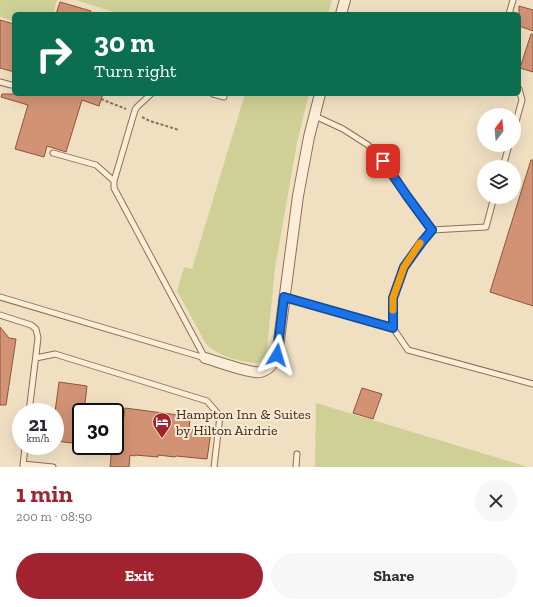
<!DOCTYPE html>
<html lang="en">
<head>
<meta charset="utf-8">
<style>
  body { margin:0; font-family:"Zilla Slab",serif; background:#f7f7f7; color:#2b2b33; height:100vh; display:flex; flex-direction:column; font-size:15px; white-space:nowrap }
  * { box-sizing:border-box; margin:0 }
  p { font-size:13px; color:#7c7c81 }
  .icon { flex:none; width:22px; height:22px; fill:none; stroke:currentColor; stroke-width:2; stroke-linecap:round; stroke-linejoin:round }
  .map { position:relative; height:467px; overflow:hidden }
  .details { display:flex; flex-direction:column; background:#fff; flex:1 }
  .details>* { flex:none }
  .guide { position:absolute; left:12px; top:12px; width:509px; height:84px; border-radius:6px; box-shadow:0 4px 16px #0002; background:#0b6e4f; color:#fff; overflow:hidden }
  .needle { width:26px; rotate:16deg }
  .controls { position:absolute; left:477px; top:108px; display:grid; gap:8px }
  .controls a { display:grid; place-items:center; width:44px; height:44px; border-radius:50%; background:#fff; box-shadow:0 4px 16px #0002; font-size:20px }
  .speed { position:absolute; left:12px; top:403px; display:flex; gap:8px; font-size:20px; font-weight:700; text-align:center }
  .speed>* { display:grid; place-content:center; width:52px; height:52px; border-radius:50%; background:#fff; box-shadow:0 4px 16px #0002; line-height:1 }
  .speed small { font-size:10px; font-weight:400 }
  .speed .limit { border:2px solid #111; border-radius:6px; background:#fff; color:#111 }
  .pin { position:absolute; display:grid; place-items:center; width:34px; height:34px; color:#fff; margin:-17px; border-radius:8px; box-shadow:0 2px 6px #0006 }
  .me { position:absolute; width:44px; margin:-22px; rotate:7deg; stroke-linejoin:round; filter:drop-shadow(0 0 3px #0008) }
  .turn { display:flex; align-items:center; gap:14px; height:84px; padding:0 16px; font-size:18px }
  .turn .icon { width:52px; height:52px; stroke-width:2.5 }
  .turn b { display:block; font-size:28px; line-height:34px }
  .round { display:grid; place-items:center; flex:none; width:42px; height:42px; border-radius:21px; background:#f7f7f7 }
  .overview { display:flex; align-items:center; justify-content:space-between; height:68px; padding:0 16px }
  h1 { font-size:24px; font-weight:700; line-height:30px; color:#a12330 }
  .button { display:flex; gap:8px; margin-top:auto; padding:8px 16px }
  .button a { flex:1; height:46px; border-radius:24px; background:#a12330; color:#fff; font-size:16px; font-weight:700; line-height:46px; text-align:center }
  .button a+a { background:#f7f7f7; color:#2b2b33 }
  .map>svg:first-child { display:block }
  .green { fill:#cfd095 }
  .building { fill:#d29375; stroke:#8e543b }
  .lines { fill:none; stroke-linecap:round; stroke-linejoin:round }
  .lane-casing { stroke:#8d6f58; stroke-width:7 }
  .street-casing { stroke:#8d6f58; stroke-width:12 }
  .path { stroke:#8d6f58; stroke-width:2; stroke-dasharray:3 2; stroke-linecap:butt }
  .lane { stroke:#fbedd6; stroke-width:5 }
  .street { stroke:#fbedd6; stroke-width:10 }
  .route-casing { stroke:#114b97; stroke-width:10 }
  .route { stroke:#1a73e8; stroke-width:7 }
  .slow { stroke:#f59e0b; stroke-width:7 }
  .labels { text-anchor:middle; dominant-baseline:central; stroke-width:4; stroke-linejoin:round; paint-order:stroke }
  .poi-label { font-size:14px; fill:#3b291d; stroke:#f8e9d2; text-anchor:start }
</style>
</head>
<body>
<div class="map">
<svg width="533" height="467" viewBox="0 0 533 467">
  <rect width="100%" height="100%" fill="#f1dfc2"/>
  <path class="green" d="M0,0H57L53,14H14V21L0,17Z
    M76,0H332L328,14H120Z
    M245,94H309L297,143L275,268L267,350L263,358L258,363C243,362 224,358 212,349C210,348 207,345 205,342L177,291L184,268L185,267L192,269Z
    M316,403L528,467H315Z"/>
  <path class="building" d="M60,2L91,11L90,14H56Z
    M519,6L533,10V31L519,26Z
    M0,20L14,24V72L0,68Z
    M531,34H533V72L520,68Z
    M2,94H103L99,106L82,100L66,152L47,146L44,157L15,149L28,105L1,97Z
    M531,160H533V306L490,292Z
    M0,327L9,338L16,339L6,405H0Z
    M59,382L87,386L84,412H81V444L55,441V412Z
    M362,388L382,394L373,419L353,413Z
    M125,408L178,415V417L190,419L189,429L211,432L207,459L176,456L175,457L158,455V457L135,455V456L130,455L129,467H110L112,446H115V416L124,417Z"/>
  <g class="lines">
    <g class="lane-casing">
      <path id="lane" d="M509,14L513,0
        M0,82L11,85
        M151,94L137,107L135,110L114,181V188L205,358
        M213,94L224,97
        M315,116L343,129L368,145L383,161L407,196L432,230L486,227L494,197
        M514,129L522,100L519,89
        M53,153L96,165L114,181
        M503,167L509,145
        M432,230L422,241L404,267L393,298V328L408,350L533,384
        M0,297L205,358
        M284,297L393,328
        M0,315L31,325L36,329L38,338L29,412
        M36,358L55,354L207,401L220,416L214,467
        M23,464L53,467
        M23,466L25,446
        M296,467L297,454"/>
    </g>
    <g class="street-casing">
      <path id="street" d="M341,14L345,0
        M205,358C216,361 251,374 260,372C270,370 274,363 277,355L298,196L309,137L320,94"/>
    </g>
    <path class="path" d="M101,99L126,109
      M142,117L150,121L179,130"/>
    <use href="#lane" class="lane"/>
    <use href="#street" class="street"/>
  </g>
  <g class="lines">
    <g class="route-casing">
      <path id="route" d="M277,355L284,297L393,328V298L404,267L422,242L432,230L407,196L383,161"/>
    </g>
    <use href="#route" class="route"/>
    <path class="slow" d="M393,310V298L404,267L420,243"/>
  </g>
  <defs>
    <g id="hotel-pin" transform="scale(1)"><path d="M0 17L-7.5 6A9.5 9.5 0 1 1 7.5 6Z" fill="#a12330" stroke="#f8e9d2"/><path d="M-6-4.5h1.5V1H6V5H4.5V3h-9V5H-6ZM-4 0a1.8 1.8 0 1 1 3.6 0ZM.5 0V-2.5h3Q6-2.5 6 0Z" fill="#fff"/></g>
  </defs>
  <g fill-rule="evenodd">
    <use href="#hotel-pin" x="162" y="422"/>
  </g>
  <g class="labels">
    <g class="poi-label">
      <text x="176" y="414">Hampton Inn &amp; Suites<tspan x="176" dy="16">by Hilton Airdrie</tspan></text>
    </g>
  </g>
</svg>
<div class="controls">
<a><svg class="needle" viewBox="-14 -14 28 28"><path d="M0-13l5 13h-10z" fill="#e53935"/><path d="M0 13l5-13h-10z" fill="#7c7c81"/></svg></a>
<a><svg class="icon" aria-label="layers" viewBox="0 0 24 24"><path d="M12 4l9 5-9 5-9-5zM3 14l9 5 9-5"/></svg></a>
</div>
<div class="speed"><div>21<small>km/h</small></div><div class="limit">30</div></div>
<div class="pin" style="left:383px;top:161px;background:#d93025"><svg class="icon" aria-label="arrive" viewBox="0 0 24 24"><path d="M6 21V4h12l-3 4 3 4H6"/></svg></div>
<svg class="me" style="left:277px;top:355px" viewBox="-20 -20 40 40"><path d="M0-17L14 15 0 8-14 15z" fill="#1a73e8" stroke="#fff" stroke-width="4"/></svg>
<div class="guide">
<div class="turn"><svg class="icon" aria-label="right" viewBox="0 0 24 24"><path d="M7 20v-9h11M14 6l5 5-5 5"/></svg><div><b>30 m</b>Turn right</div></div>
</div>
</div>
<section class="details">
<div class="overview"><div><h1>1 min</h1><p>200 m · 08:50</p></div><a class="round"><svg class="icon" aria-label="close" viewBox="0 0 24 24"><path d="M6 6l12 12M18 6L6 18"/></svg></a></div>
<div class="button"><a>Exit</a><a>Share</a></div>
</section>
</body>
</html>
